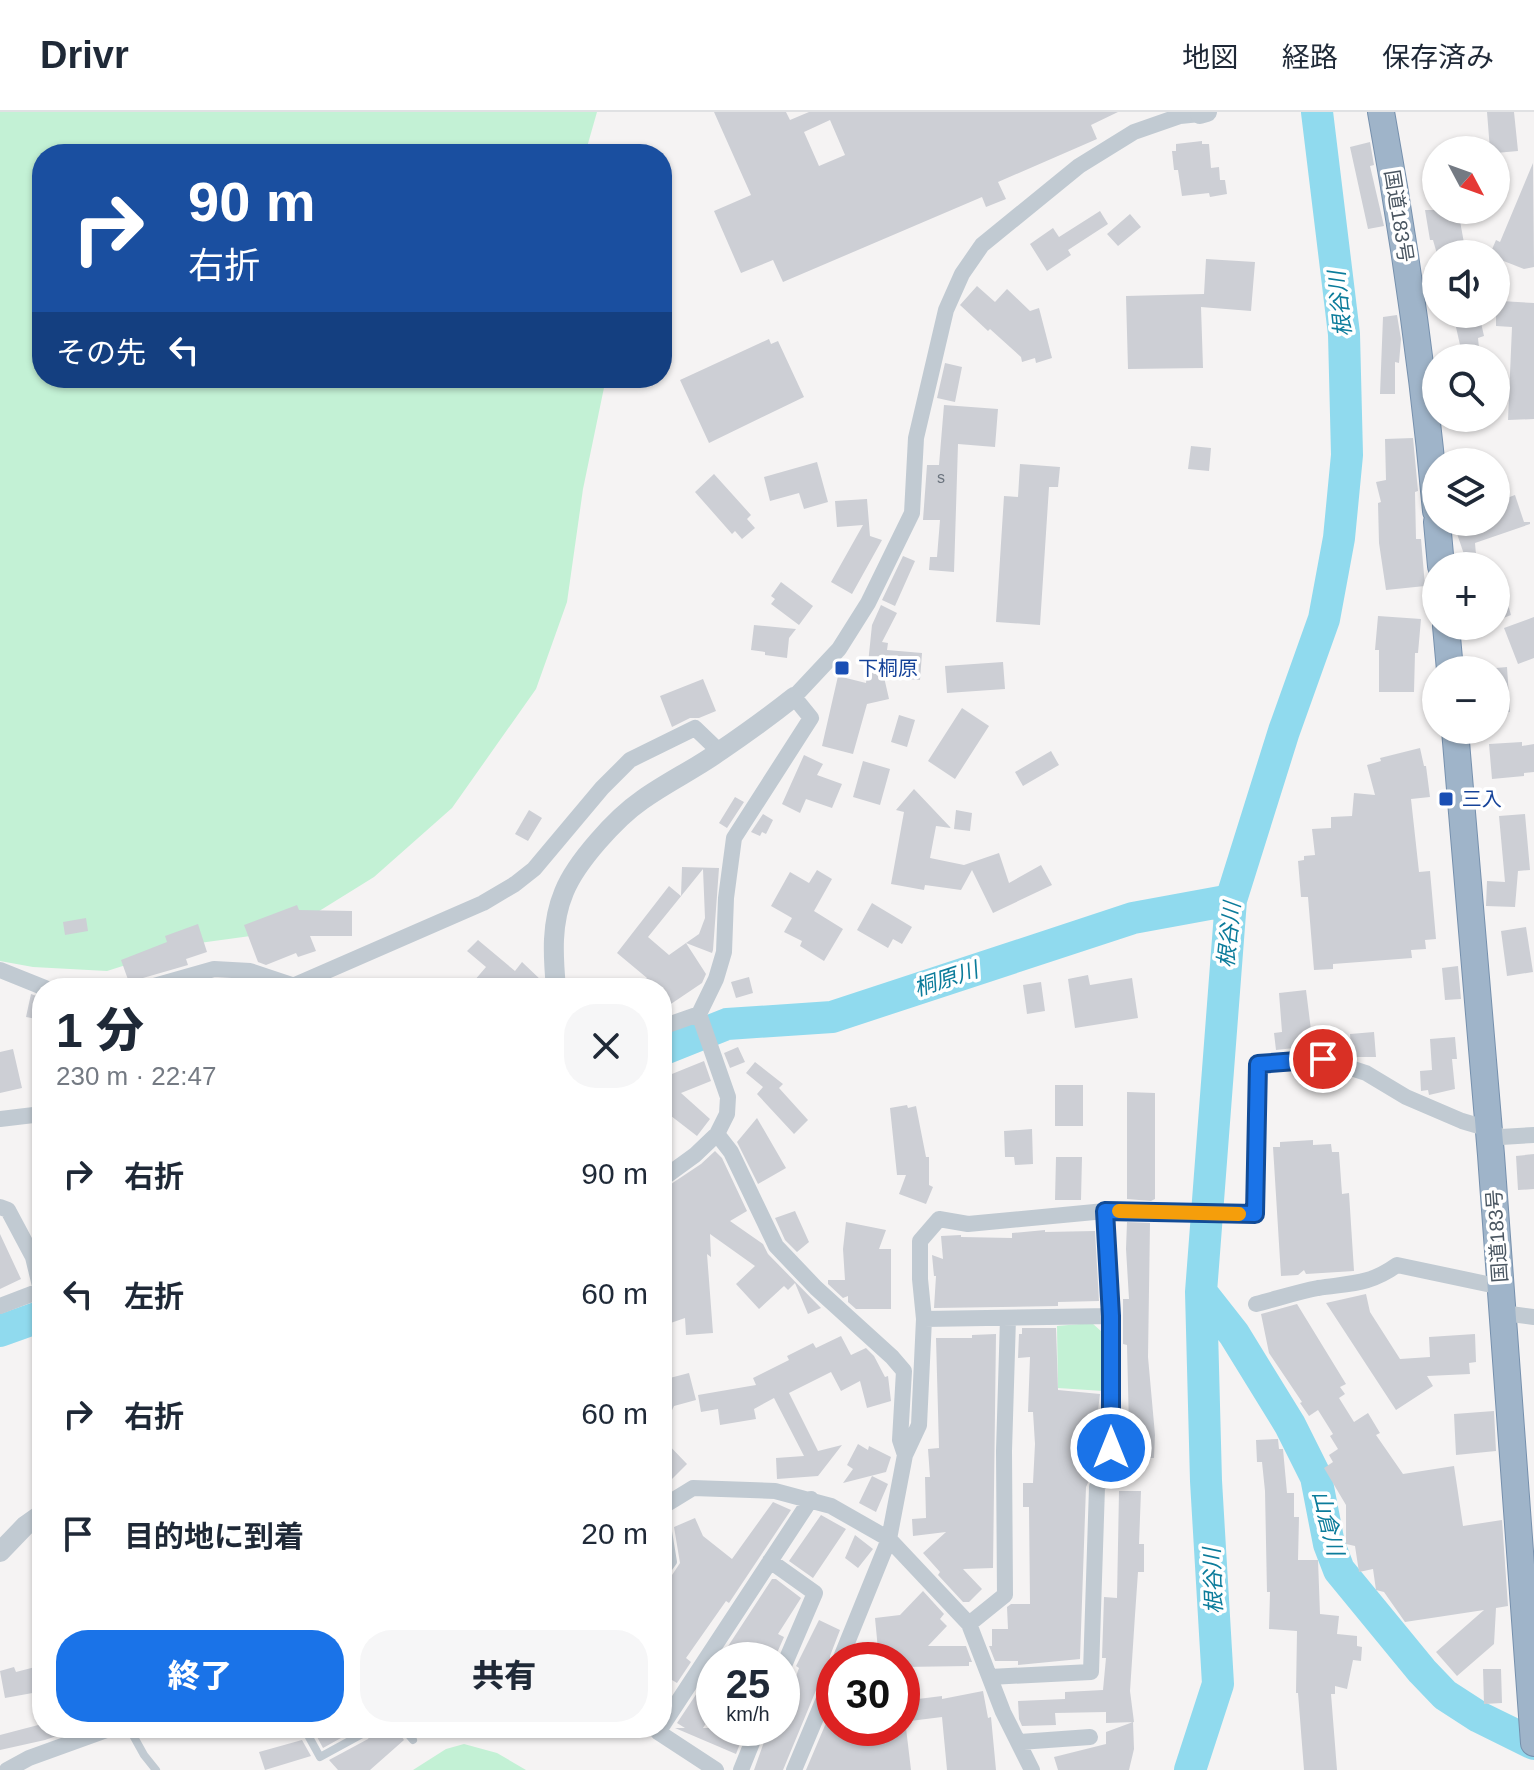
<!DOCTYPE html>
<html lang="ja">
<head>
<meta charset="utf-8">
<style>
  body { margin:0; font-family:Arial,"Noto Sans JP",sans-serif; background:#f6f6f7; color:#1f2937; height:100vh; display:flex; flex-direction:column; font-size:30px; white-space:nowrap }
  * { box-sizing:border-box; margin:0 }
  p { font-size:26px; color:#747a83 }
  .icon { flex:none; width:44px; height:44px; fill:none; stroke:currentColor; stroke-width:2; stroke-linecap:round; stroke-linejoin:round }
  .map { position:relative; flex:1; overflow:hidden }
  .drawer { position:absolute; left:32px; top:866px; width:640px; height:760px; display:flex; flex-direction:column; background:#fff; border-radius:32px; box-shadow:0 2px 6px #0004 }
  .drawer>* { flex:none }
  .top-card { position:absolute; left:32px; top:32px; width:640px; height:244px; border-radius:32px; box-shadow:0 2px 6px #0004; background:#1a4fa0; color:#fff; overflow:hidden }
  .needle { width:52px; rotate:131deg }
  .tools { position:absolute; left:1422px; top:24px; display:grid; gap:16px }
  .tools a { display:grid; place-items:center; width:88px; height:88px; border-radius:50%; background:#fff; box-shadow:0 2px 6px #0004; font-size:40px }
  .speed { position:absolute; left:696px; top:1530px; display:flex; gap:16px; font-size:40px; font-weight:700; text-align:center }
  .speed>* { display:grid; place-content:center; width:104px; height:104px; border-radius:50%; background:#fff; box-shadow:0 2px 6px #0004; line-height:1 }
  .speed small { font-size:20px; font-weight:400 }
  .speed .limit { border:12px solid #d22; background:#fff; color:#111 }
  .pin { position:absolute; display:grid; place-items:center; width:68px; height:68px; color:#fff; margin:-34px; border:4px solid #fff; border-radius:50%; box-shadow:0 2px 8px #0007 }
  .me { position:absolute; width:88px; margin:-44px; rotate:0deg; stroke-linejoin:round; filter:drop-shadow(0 0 6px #0008) }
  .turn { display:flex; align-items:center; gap:28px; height:168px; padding:0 24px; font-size:36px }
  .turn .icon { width:104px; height:104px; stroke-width:2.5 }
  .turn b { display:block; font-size:56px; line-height:68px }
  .then { display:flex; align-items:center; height:76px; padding:0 24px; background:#0003; gap:16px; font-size:30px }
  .round { display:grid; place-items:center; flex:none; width:84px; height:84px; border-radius:32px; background:#f6f6f7 }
  .head { display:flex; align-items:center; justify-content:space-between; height:136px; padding:0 24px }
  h1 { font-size:48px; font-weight:800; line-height:60px }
  .action { display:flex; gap:16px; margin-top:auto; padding:16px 24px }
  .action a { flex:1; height:92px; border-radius:32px; background:#1a73e8; color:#fff; font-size:32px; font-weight:800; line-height:92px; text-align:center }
  .action a+a { background:#f6f6f7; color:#1f2937 }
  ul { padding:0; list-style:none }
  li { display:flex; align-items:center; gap:24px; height:120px; padding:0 24px }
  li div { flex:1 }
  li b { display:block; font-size:30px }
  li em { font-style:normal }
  header { display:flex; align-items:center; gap:48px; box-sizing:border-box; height:112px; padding:0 40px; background:#fff; border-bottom:2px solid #e0e1e3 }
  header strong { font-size:38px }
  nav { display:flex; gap:44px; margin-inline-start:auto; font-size:28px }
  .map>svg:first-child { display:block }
  .green { fill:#c3f1d5 }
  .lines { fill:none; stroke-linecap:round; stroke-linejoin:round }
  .river { stroke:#90daee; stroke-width:32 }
  .building { fill:#cdcfd5; fill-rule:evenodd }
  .trunk-casing { stroke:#7690ad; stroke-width:28 }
  .service { stroke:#c1cad2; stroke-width:8 }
  .minor { stroke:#c1cad2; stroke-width:16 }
  .tertiary { stroke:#c1cad2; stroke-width:20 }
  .trunk { stroke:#9fb4c9; stroke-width:26 }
  .route-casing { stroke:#114b97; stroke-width:20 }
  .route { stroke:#1a73e8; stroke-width:14 }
  .slow { stroke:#f59e0b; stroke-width:14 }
  .transit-dot { fill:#1a4fb4; stroke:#fff; stroke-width:3 }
  .labels { text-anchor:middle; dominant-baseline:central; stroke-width:7; stroke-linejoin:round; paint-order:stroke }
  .number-label { font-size:16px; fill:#6b747e }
  .street-label { font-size:20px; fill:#4a5661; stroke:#fff }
  .transit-label { font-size:20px; fill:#164399; stroke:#fff; text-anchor:start }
  .water-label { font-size:22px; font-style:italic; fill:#0c7c9b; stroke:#fff }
</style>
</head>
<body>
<header>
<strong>Drivr</strong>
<nav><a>地図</a><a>経路</a><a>保存済み</a></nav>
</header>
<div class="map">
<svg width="1534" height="1658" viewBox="0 0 1534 1658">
  <rect width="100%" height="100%" fill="#f5f3f3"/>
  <path class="green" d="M0,0H597L585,42H42V266H606L583,377L567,490L536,577L452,696L374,765L287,819L192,832L107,859L33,855L0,849Z
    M1092,1211L1102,1220L1103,1279L1058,1276L1057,1214Z
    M464,1632L497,1641L526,1658H413L446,1637Z"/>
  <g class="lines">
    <path class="river" d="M662,938L727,912L832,905L1133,806L1231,788
      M1201,1180L1234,1222L1290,1313L1316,1365L1329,1432L1339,1458L1422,1559L1445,1583L1479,1605L1534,1632
      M0,1219L42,1204
      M1190,1658L1218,1572L1206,1369L1201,1180L1231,788L1284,619L1324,507L1339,426L1347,343L1344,222L1317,0"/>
  </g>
  <path class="building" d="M714,0H786L790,8L809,0H1118L1091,13L1097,27L998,70L1006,87L986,95L982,85L783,170L773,148L741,161L714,99L751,83ZM830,8L845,43L819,54L804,20Z
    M1487,0H1514L1518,39L1496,41V38H1490Z
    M1202,29V32H1209L1211,56L1219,55L1220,68H1225L1227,82L1210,85L1209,81L1182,84L1178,58H1174L1172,39H1176V32Z
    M1370,30L1374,53L1370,54L1384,114L1368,117L1350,35Z
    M1533,51L1534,155L1524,157L1496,146V142H1490L1496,128L1500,130Z
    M1425,98H1458L1466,142H1437L1433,128H1430Z
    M1100,99L1108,112L1068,138L1071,143L1047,159L1030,132L1053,116L1059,125Z
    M1130,102L1141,115L1118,134L1107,122Z
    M1206,147L1255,150L1251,199L1201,195L1203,256L1128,257L1126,184L1204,182Z
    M977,174L995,190L1007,177L1030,199L1039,196L1052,246L1036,251L1035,246L1022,250L1021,245L990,217L988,219L960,193Z
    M1501,189L1534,191V307L1508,308L1512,215L1496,214V196H1500Z
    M1453,202H1479L1484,224L1478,226L1480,246H1463Z
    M1397,203L1401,227L1399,251L1395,250V282H1380L1383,205Z
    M769,227L771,232L778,229L804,285L709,331L680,268Z
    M945,251L962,255L955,290L937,286Z
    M944,293L998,297L995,335L958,332L954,460L929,458L930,445H937L940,408H923L927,353H939Z
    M1413,326L1418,379L1415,380L1416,427H1421L1425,474L1386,478L1379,431L1378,391L1381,390L1376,370L1386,368L1385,327Z
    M1191,334L1211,336L1209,359L1188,357Z
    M817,350L828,390L804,397L799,381L770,389L764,365Z
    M1020,352L1060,355L1058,375H1049L1040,513L996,510L1004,384L1018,385Z
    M714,362L751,403L747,407L755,416L742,427L735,419L732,422L695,380Z
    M1515,383L1524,410H1530V412L1475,431L1477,454H1468L1453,410H1496V390Z
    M867,387L870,424L882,428L852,482L831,470L863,413L837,415L835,389Z
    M903,444L915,449L895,494L882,488Z
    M1500,464L1511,503L1496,509V465Z
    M781,470L813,494L799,513L771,492L775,487L771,484Z
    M881,493L897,501L882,530L888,531L887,538L922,541L920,568L884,565L889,587L867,592L853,642L822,634L838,564L866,571L872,513Z
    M1378,504L1421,507L1418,541H1415L1414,580H1379V538H1375Z
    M1534,505V546L1518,552L1504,516Z
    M754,513L796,517L789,526L787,546L765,543V540L751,538Z
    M1003,550L1005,577L947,581L945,554Z
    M1507,555L1510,600L1496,601V556Z
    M703,567L716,599L699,606H690L672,615L660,584Z
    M962,596L989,614L955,667L928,649Z
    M899,603L915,608L907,635L891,630Z
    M1522,630V634L1534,632V660L1524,661V664L1492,667L1489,632Z
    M1420,636L1424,654H1426L1430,685L1411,687L1419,760L1430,759L1436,827L1425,828L1426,837L1411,838L1412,846L1333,852V857L1314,858L1308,785H1301L1298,749L1304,748V744L1315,743L1312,717L1331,716V705L1352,704L1354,681L1375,683L1367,653L1381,649L1380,646Z
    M1051,639L1059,653L1023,674L1015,660Z
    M804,643L823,652L817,663L842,672L832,696L806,687L800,701L782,692Z
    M863,649L890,657L880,693L853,685Z
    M914,677L951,716L936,714L930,746L964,753L999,741L1009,771L1041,753L1052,773L993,801L972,758L961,778L925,773L924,778L891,772L904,700L896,698Z
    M735,685L744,690L727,716L719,711Z
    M529,698L542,706L528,729L515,722Z
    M956,698L972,701L970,719L954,717Z
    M763,702L773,708L766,722L762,720L760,724L751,720Z
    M1525,702L1530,758L1518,759L1515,795L1486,794L1487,769L1505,770L1499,704Z
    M682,755L719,756L713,838L712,841L686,831L699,822L705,806L703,757L648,825L669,843L686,831L706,862L702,871L662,898V876H626L647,866L617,841L669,774L681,784Z
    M817,758L832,767L814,799L843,817L824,849L800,834L802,829L784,820L792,806L771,794L790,760L809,771Z
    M872,791L912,815L902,832L893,827L888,836L857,818Z
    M297,793L299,798L352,799V824H310L316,839L298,845L296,841L266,853L258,850L244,813Z
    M86,806L88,819L65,823L63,810Z
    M198,812L207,840L186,847L188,853L143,866L139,869L136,876H131L121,848L167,830L165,824Z
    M1526,815L1533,860L1507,864L1501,819Z
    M478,828L515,859L522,850L542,869L543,876H468L486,855L467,839Z
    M1458,854L1461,887L1445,888L1442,856Z
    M1088,863L1090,873L1132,866L1138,906L1075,916L1068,867Z
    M749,865L753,881L736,886L731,870Z
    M224,869L248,870L264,876H210L209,874Z
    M1041,870L1045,899L1027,902L1023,873Z
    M1306,878L1313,934L1276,938L1274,921L1282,920L1279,881Z
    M31,882L42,886V908L26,905Z
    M1374,920L1376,945H1352L1350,922Z
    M1455,925L1457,947H1452L1455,977L1429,983L1428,978L1421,979L1420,959L1432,958L1430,927Z
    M738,935L745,950L730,956L724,941Z
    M13,937L22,976L0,981V940Z
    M704,949L711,969L681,981L710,1007L697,1024L662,997V966Z
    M755,950L783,972L779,976L808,1008L794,1022L757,982L763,975L746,961Z
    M1055,973H1083V1014H1055Z
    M1127,980L1155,981V1087L1151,1089L1127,1087Z
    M907,993L908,996L916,994L926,1045H929V1073L933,1075L926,1092L899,1082L906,1063H897L890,996Z
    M757,1006L786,1056L758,1072L737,1030Z
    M1032,1017L1033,1052L1015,1053L1014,1045H1005L1004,1019Z
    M1313,1028V1033L1331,1032L1332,1040H1339L1342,1082L1349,1081L1354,1159L1306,1162L1304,1158L1298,1163L1281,1164L1273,1035H1280V1030Z
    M715,1039L722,1046L747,1099L730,1109L763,1132L768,1142L821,1196L808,1202L795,1171L788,1178L784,1174L759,1197L736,1172L755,1154L710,1122L711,1145L707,1142L713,1221L686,1223L685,1206L662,1214V1078L701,1052Z
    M1534,1042V1077L1518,1078L1516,1044Z
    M1056,1045H1082L1081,1088H1055Z
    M795,1099L809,1130L797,1140L785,1128L775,1106Z
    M846,1110L886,1118L879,1137H891V1197H856L848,1190V1184L843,1186L828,1172V1168H845L843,1137Z
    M1127,1110L1150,1111L1148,1245L1155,1323L1154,1346H1145L1146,1357H1130L1127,1233L1123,1232V1187H1129L1126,1137Z
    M1045,1118V1120L1095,1119L1099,1189L1058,1190V1194L934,1196L936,1164H934L932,1143L943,1147L941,1124L961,1123V1125L1012,1126V1121Z
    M0,1122L21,1167L0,1177Z
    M1366,1182L1370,1200L1400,1247L1430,1245L1429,1225L1475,1222L1476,1250L1469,1251L1470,1262L1427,1264L1433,1274L1396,1298L1326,1191Z
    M1297,1192L1346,1272L1340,1275L1345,1282L1339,1286L1354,1310L1368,1301L1380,1321L1376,1323L1403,1362L1454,1354L1463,1414L1502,1408L1508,1494L1496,1496L1494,1532L1457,1564L1436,1540L1484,1498L1405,1510L1384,1480L1376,1478L1373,1457L1359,1460L1355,1434L1346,1432V1393L1324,1356L1333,1350L1329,1343L1338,1337L1330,1324L1333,1322L1318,1298L1309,1304L1300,1291L1302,1290L1269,1241L1261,1202Z
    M1022,1216H1056L1058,1278L1100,1282L1096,1315L1100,1316V1335L1098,1348L1093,1347L1091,1364L1086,1375L1080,1547L1018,1553V1549H995L989,1534H992V1517H1008L1007,1495L1011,1492H1030L1029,1395H1023V1371H1033L1035,1332L1033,1300H1028L1030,1245L1018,1246L1019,1222H1022Z
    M996,1222L993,1456L963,1457L982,1477L969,1490H963L938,1463L940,1460L923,1441L946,1420L913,1424L912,1407L926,1406L925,1365H930L928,1337L939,1336L936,1226H972V1223Z
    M841,1224L851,1243L866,1236L874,1244L885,1265L888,1264L891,1289L867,1296L860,1269L841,1279L831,1260L789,1281L818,1339L842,1333L818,1364L777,1367L776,1346L804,1344L774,1286L754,1297L756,1307L720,1313L718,1297L701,1300L698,1283L756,1273L753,1266L789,1248L787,1244L813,1231L816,1236Z
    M689,1261L696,1288L674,1294L662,1320V1268Z
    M1494,1299L1496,1339L1456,1343L1454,1302Z
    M662,1326L687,1352L662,1377Z
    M1278,1327L1279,1337H1283L1287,1381H1294V1405H1299L1298,1448H1318L1320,1502L1339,1504L1337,1522L1357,1524V1534L1362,1535L1361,1549L1353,1548L1347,1577L1335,1574V1582H1331L1337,1658H1304L1298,1581H1296L1297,1519L1269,1517L1270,1480H1267L1265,1379L1262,1350H1257L1256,1328Z
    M858,1332L868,1338L869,1334L891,1345L886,1360L843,1371L853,1357L847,1353Z
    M872,1364L888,1372L876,1400L859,1391Z
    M1119,1379H1141L1139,1432H1144V1460H1138L1135,1503L1130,1579L1134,1610L1106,1611V1600L1055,1601L1056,1613L1022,1614L1019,1607L1018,1589L1065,1587V1580L1103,1578L1106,1546H1102L1104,1485L1117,1486Z
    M773,1390L791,1398L729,1491L726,1489L686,1546L691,1550L677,1571L672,1568L662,1583V1535L668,1526L662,1521V1472L668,1469L680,1451L674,1415L695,1406L703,1424L732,1447Z
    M821,1403L846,1417L813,1466L789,1449Z
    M855,1423L873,1437L858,1456L845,1446Z
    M772,1467H776L801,1486L778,1522L784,1525L774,1548L753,1538L745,1548H719Z
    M923,1479L944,1502L940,1507L947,1514L928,1534H966L972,1550H969V1554L902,1555V1548H879L875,1506L900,1503Z
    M819,1508L840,1518L830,1544V1552L824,1559L783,1658H754L769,1616H782V1603L799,1556L796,1554Z
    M39,1554L42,1576L38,1577V1580L5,1586L0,1559L14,1555L16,1560Z
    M1483,1557H1501L1502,1591L1484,1592Z
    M709,1563L714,1566V1599L703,1616H746L736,1642L675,1616H685L677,1611Z
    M983,1579L988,1606L991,1605L996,1658H947L942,1605L902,1610V1589L942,1584V1587Z
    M829,1604H834V1616H838V1620L906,1616L911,1658H806Z
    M1133,1610L1134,1637L1129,1658H1058L1054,1645L1106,1632V1620Z
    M42,1612V1616H74V1618L45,1628L0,1638V1623Z
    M319,1616H359L323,1636L316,1623L321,1621Z
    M369,1616H396L404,1628L370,1658H338L329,1648L368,1627L371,1622Z
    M302,1628L311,1644L265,1658L259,1640Z"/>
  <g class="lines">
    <g class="trunk-casing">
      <path id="trunk" d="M1381,0C1405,132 1424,265 1436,399
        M1437,410L1441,454
        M1446,514L1450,558
        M1455,618L1491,1043L1534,1631"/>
    </g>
    <path class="service" d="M662,1465L673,1450L664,1395
      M129,1616L144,1643L156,1658
      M304,1616L320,1645L364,1621
      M403,1616L413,1628"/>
    <path class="minor" d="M0,858L45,876
      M147,876L214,857L250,859L292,873
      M288,876L483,791L515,772L534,757L602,676L630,648L695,616L720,640
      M662,915L699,902
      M0,1007L42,1002
      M717,1022L731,1040L776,1134L816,1176L892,1245L904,1259L900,1328L905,1343
      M662,1067L695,1043L717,1022L727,1002L728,985L699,902L716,867L724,840L726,786L734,726L811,606L794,585L839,537L868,491L912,401L916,326L946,198L962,162L982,133L1079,54L1134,20L1180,4L1200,2
      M0,1095L8,1098L33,1145L41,1178
      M1256,1192C1276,1187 1297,1180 1318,1176C1351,1171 1369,1173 1397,1153L1501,1175
      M0,1194L42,1178
      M1503,1201L1534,1205
      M924,1207L1111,1204
      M662,1395L693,1376L775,1379L831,1394L889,1427L969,1512L1003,1600L1032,1658
      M770,1449L815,1481L782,1558
      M969,1512L1005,1483L1004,1339L1008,1206
      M840,1548L889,1427L905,1343L919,1313L924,1207L920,1167V1129L939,1107L968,1112L1105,1099L1255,1102L1258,952L1323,947L1366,961L1406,985L1462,1009L1489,1017L1501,1025L1534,1023
      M990,1565L1091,1560L1097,1375L1108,1358L1111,1336V1204L1105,1099
      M662,1614L811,1387
      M661,1616L658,1620L716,1658
      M1020,1630L1090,1625
      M7,1658L29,1646L112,1616
      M741,1658L758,1616
      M794,1658L834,1563"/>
    <path class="tertiary" d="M1200,2L1207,0
      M556,876C553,843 551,811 564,780C576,750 616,706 642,688C667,670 695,657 720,639C745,622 770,604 794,585
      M0,1440L25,1414L42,1402"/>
    <use href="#trunk" class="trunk"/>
  </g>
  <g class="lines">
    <g class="route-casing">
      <path id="route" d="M1111,1336V1204L1105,1099L1255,1102L1258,952L1323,947"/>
    </g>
    <use href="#route" class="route"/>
    <path class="slow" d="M1119,1099L1239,1102"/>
  </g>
  <g class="transit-dot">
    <rect x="834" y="548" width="16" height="16" rx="4"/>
    <rect x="1438" y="679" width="16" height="16" rx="4"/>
  </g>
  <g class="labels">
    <g class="number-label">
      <text x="941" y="365">s</text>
    </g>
    <g class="street-label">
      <text transform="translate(1399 104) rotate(81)">国道183号</text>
      <text transform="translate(1497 1124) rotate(-94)">国道183号</text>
    </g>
    <g class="transit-label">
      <text x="858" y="556">下桐原</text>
      <text x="1462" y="687">三入</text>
    </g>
    <g class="water-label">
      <text transform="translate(1340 192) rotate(-96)">根谷川</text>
      <text transform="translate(1229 823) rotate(-84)">根谷川</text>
      <text transform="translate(946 867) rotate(-18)">桐原川</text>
      <text transform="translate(1328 1411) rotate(76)">山倉川</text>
      <text transform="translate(1213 1469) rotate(-92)">根谷川</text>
    </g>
  </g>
</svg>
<div class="tools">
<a><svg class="needle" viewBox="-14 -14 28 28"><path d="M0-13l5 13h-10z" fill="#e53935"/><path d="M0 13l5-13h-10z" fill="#747a83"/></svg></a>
<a><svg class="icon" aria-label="sound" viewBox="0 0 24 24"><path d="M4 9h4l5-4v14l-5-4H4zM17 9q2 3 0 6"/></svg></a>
<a><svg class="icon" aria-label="search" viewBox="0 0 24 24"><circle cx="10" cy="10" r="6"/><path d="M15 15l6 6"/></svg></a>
<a><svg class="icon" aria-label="layers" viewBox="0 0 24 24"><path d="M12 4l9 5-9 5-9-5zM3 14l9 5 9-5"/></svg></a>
<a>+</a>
<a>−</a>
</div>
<div class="speed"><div>25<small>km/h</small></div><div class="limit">30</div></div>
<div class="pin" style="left:1323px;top:947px;background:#d93025"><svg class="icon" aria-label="arrive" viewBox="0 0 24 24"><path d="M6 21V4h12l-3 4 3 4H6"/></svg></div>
<svg class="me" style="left:1111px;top:1336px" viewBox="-20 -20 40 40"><circle r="17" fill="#1a73e8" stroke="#fff" stroke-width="3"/><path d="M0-11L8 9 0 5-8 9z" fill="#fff"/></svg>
<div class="top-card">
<div class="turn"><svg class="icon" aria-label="right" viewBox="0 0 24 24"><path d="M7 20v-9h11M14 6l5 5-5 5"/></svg><div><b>90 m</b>右折</div></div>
<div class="then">その先<svg class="icon" aria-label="left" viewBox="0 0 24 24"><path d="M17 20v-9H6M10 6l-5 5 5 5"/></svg></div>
</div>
<section class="drawer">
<div class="head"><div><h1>1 分</h1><p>230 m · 22:47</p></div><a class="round"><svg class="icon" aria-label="close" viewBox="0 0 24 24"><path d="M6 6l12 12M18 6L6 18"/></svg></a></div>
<ul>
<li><svg class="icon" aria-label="right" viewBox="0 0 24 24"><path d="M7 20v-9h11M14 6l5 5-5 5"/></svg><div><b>右折</b></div><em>90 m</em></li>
<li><svg class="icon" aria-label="left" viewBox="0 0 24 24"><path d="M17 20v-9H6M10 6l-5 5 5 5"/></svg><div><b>左折</b></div><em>60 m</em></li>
<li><svg class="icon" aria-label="right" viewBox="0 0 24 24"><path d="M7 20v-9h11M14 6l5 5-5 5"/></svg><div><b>右折</b></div><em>60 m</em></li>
<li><svg class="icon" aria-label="arrive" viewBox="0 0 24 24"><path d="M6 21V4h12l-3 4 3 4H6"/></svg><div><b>目的地に到着</b></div><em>20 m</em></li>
</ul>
<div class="action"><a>終了</a><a>共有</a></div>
</section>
</div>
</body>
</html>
